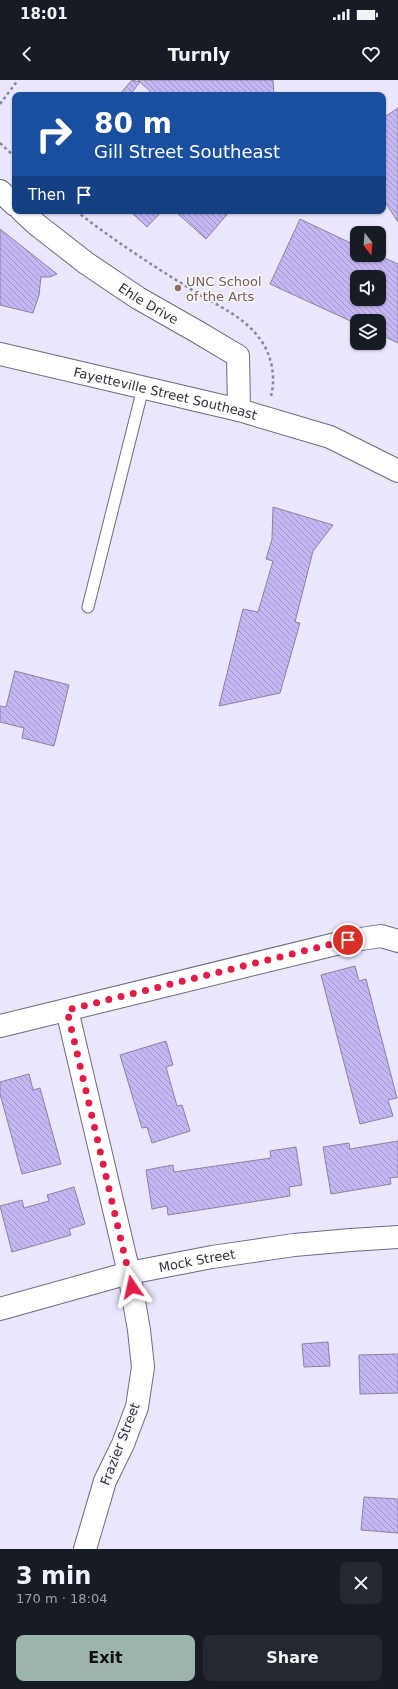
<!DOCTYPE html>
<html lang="en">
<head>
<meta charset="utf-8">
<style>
  body { margin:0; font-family:"DejaVu Sans",sans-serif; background:#242831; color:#f1f3f6; height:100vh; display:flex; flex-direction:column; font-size:15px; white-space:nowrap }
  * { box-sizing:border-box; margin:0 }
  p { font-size:13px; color:#9ea1a6 }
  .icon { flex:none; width:22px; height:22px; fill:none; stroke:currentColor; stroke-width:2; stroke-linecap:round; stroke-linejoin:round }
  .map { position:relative; height:1469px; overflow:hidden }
  .side { display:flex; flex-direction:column; background:#171b24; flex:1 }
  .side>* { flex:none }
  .top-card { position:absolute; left:12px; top:12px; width:374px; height:122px; border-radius:8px; box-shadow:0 1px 3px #0004; background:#1a4fa0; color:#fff; overflow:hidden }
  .needle { width:26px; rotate:164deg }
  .buttons { position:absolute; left:350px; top:146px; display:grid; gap:8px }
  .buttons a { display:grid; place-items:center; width:36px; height:36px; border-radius:8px; background:#171b24; box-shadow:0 1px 3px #0004; font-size:20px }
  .pin { position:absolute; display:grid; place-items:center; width:34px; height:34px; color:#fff; margin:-17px; border:2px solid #fff; border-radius:50%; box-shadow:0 1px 4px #0007 }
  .me { position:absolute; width:44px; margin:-22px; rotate:349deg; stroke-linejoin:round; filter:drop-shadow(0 0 3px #0008) }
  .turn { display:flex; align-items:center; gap:14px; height:84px; padding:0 16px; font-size:18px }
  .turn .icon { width:52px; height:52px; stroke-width:2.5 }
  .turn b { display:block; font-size:28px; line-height:34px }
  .then { display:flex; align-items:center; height:38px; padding:0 16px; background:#0003; gap:8px; font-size:15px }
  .round { display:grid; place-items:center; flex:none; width:42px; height:42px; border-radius:8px; background:#242831 }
  .summary { display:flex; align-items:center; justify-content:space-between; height:68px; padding:0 16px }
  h1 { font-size:24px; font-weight:700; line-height:30px }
  .primary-button { display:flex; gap:8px; margin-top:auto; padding:8px 16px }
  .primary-button a { flex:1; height:46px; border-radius:8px; background:#9cb5ab; color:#111; font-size:16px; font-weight:700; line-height:46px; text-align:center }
  .primary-button a+a { background:#242831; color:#f1f3f6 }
  .status { display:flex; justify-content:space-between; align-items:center; height:28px; padding:0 20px; background:#171b24; direction:ltr }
  .status svg { height:11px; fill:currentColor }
  header { display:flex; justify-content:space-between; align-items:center; height:52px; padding:0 16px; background:#171b24; font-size:18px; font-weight:700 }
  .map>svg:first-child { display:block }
  .building { fill:url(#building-back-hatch); stroke:#89839e; fill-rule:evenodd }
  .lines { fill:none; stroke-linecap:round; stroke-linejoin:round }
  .lane-casing { stroke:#6e6982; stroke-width:13 }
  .street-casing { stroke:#6e6982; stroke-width:24 }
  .primary-casing { stroke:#6e6982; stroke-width:24 }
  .path { stroke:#898696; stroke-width:2.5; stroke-dasharray:3 3; stroke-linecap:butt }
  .lane { stroke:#fff; stroke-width:11 }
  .street { stroke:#fff; stroke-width:22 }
  .primary { stroke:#fff; stroke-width:22 }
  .route { stroke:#e11d48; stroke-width:7; stroke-dasharray:0 12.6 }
  .education-dot { fill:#8d6e63; stroke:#f7f6fc; stroke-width:1.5 }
  .labels { text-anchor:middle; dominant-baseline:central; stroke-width:3.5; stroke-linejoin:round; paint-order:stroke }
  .education-label { font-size:13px; fill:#785e54; stroke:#f7f6fc; text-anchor:start }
  .street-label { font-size:13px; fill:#32303b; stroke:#f7f6fc }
</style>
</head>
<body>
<div class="status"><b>18:01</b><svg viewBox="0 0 49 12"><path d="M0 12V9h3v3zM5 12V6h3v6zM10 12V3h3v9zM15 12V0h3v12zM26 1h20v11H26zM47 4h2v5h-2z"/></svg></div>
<header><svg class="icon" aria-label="back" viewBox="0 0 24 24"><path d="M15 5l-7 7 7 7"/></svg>Turnly<svg class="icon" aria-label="heart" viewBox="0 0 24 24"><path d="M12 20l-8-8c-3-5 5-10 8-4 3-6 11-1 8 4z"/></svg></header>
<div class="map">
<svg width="398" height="1469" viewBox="0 0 398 1469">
  <defs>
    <pattern id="building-back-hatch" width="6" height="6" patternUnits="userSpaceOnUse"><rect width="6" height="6" fill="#c6b7f4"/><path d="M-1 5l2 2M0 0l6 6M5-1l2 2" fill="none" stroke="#a195c7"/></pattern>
  </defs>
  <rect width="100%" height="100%" fill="#ebe6fd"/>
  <path class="building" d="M132,0L140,2L130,15H119Z
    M138,0H273L274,15H154Z
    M398,28V142L383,119V38Z
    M130,131H162L147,147Z
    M175,131H230L206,159Z
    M300,139L357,166V175H378L398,184V263L379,254V241H357V244L270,204ZM357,197H379V219H357Z
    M0,149L57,194L50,197H41L39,215L33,233L0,225Z
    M273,427L333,445L313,471L295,542L300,543L280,613L219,626L243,529L258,532L273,481L266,479L272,459Z
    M15,591L69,605L54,666L22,658L24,648L0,642V626L6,627Z
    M355,886L359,901L366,899L397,1018L388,1020L393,1036L360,1044L321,895Z
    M166,961L173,985L166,987L177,1026L182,1025L190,1051L152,1063L147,1047L142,1048L120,975Z
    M29,994L33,1010L40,1008L61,1084L22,1094L0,1014V1002Z
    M398,1061V1097L390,1098L391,1104L331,1114L323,1067L349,1063L350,1069Z
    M296,1067L302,1105L289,1107L290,1116L168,1135L167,1126L152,1129L146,1090L173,1085L174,1092L271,1078L270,1071Z
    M74,1107L85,1144L69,1149L71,1155L12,1172L0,1126L22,1120L24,1128L49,1121L47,1115Z
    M328,1262L330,1286L304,1287L302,1264Z
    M398,1274V1313L360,1314L359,1275Z
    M364,1417L398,1419V1453L361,1450Z"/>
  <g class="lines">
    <g class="lane-casing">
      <path id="lane" d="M88,527L143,308"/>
    </g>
    <g class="street-casing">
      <g id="street">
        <path d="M0,111L15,125"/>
        <path id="s1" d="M22,131L36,144L86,183L138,218L196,251L238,276L239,330"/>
        <path d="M67,930L129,1193L139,1250L143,1287L137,1327L123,1364L105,1401L85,1469"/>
        <path d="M0,946L348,861L381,856L398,861"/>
        <path id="s2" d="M0,1229L129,1193L212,1177L294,1165L351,1160L398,1157"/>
      </g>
    </g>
    <g class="primary-casing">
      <g id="primary">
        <path id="s3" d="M0,274L239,330L330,357L398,391"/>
      </g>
    </g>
    <path class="path" d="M0,24L18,0
      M0,63L15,77
      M76,131C112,159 150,184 189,208C213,224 243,235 260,259C272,275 276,298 271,316"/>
    <use href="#lane" class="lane"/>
    <use href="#street" class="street"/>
    <use href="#primary" class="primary"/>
  </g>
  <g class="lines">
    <path class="route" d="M132,1207L67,930L348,860"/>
  </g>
  <circle class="education-dot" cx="178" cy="208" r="4"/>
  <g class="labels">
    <g class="education-label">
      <text x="186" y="201">UNC School<tspan x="186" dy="15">of the Arts</tspan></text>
    </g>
    <g class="street-label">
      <text stroke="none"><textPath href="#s1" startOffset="157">Ehle Drive</textPath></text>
      <text stroke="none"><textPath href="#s3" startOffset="170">Fayetteville Street Southeast</textPath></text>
      <text stroke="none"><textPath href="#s2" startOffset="203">Mock Street</textPath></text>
      <text transform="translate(120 1364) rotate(-69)">Frazier Street</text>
    </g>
  </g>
</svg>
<div class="buttons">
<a><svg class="needle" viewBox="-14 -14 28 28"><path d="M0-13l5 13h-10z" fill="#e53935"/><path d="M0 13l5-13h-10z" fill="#9ea1a6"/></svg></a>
<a><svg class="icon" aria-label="sound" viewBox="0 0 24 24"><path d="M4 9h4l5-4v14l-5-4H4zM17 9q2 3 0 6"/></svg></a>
<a><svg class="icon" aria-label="layers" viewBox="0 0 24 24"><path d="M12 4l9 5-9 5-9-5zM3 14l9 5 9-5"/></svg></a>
</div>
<div class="pin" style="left:348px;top:860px;background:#d93025"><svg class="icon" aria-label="arrive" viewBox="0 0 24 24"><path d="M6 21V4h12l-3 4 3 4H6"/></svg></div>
<svg class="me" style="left:132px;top:1207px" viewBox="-20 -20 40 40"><path d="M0-17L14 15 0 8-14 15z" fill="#e11d48" stroke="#fff" stroke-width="4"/></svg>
<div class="top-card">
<div class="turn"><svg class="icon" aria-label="right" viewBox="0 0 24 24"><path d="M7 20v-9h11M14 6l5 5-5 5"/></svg><div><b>80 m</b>Gill Street Southeast</div></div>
<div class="then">Then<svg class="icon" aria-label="arrive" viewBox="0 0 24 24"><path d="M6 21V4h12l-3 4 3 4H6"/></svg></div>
</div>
</div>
<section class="side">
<div class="summary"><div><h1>3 min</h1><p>170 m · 18:04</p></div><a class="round"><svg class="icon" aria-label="close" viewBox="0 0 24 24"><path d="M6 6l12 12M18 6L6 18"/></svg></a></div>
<div class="primary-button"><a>Exit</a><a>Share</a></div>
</section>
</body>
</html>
